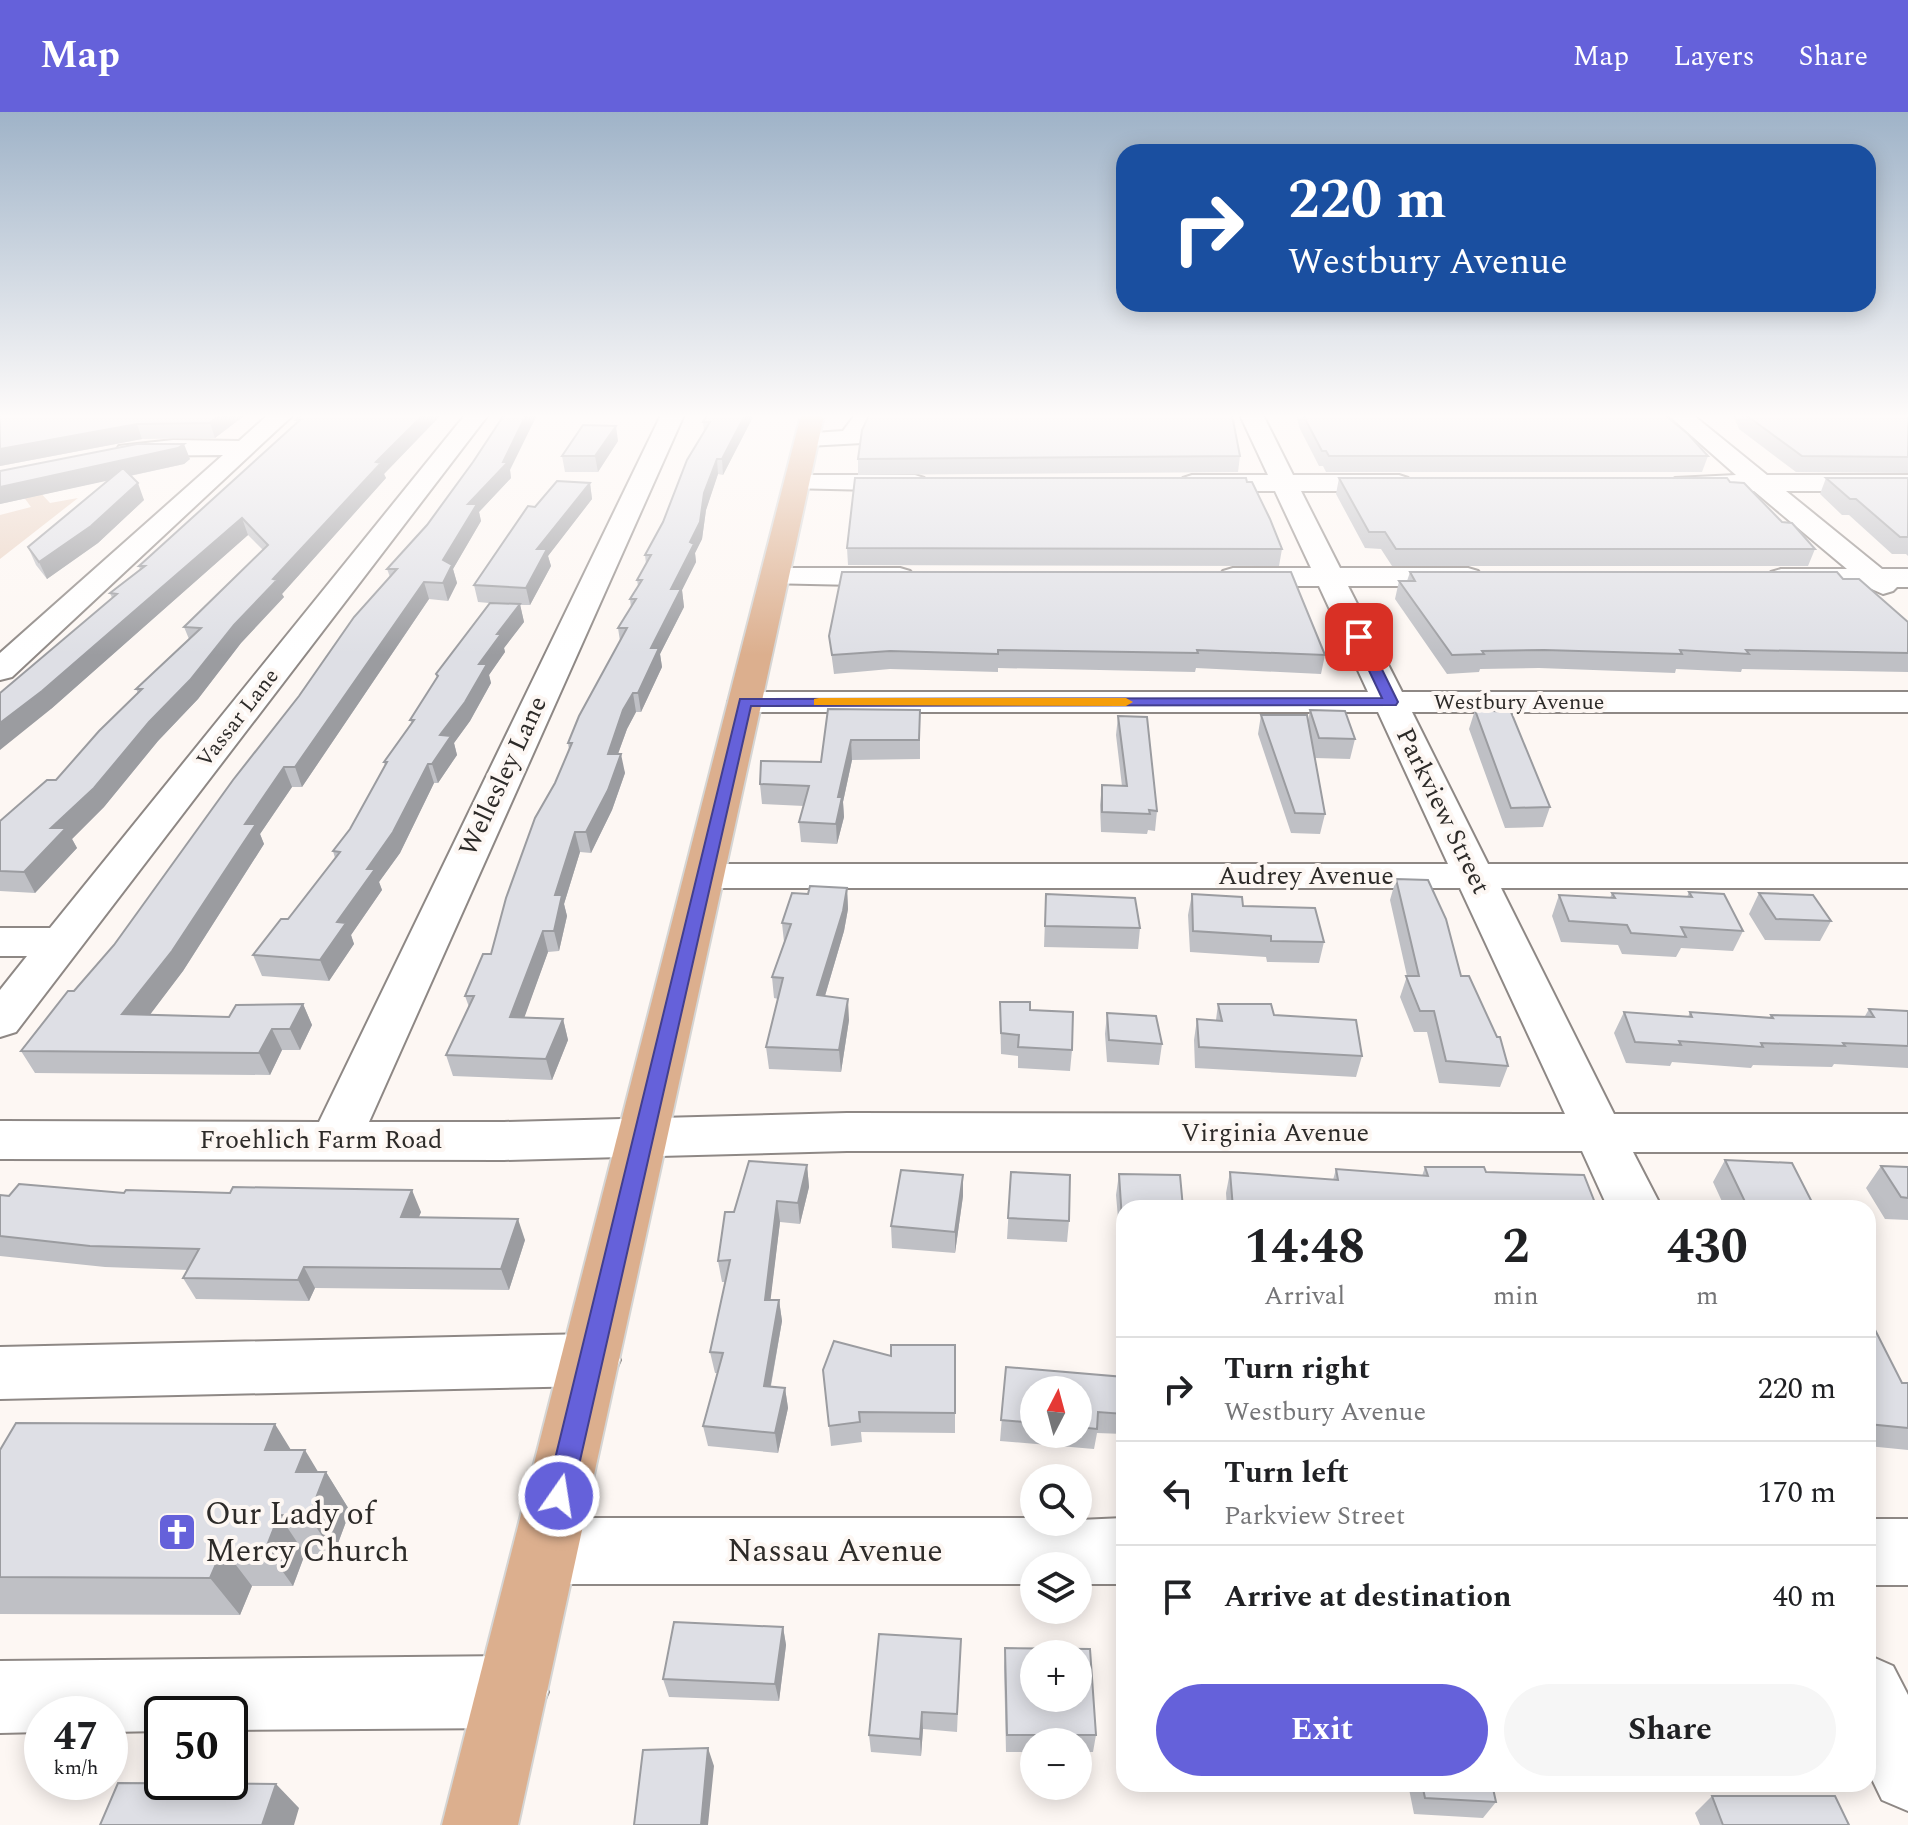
<!DOCTYPE html>
<html lang="en">
<head>
<meta charset="utf-8">
<style>
  body { margin:0; font-family:Spectral,serif; background:#f6f6f6; color:#202124; height:100vh; display:flex; flex-direction:column; font-size:30px; white-space:nowrap }
  * { box-sizing:border-box; margin:0 }
  p { font-size:26px; color:#757577 }
  .icon { flex:none; width:44px; height:44px; fill:none; stroke:currentColor; stroke-width:2; stroke-linecap:round; stroke-linejoin:round }
  .map { position:relative; flex:1; overflow:hidden }
  .drawer { position:absolute; left:1116px; top:1088px; width:760px; height:592px; display:flex; flex-direction:column; background:#fff; border-radius:24px; box-shadow:0 4px 20px #0003 }
  .drawer>* { flex:none }
  .guide { position:absolute; left:1116px; top:32px; width:760px; height:168px; border-radius:24px; box-shadow:0 4px 20px #0003; background:#1a4fa0; color:#fff; overflow:hidden }
  .needle { width:52px; rotate:6deg }
  .fabs { position:absolute; left:1020px; top:1264px; display:grid; gap:16px }
  .fabs a { display:grid; place-items:center; width:72px; height:72px; border-radius:50%; background:#fff; box-shadow:0 4px 20px #0003; font-size:40px }
  .speed { position:absolute; left:24px; top:1584px; display:flex; gap:16px; font-size:40px; font-weight:700; text-align:center }
  .speed>* { display:grid; place-content:center; width:104px; height:104px; border-radius:50%; background:#fff; box-shadow:0 4px 20px #0003; line-height:1 }
  .speed small { font-size:20px; font-weight:400 }
  .speed .limit { border:4px solid #111; border-radius:12px; background:#fff; color:#111 }
  .pin { position:absolute; display:grid; place-items:center; width:68px; height:68px; color:#fff; margin:-34px; border-radius:16px; box-shadow:0 4px 12px #0006 }
  .me { position:absolute; width:88px; margin:-44px; rotate:13deg; stroke-linejoin:round; filter:drop-shadow(0 0 6px #0008) }
  .turn { display:flex; align-items:center; gap:28px; height:168px; padding:0 40px; font-size:36px }
  .turn .icon { width:104px; height:104px; stroke-width:2.5 }
  .turn b { display:block; font-size:56px; line-height:68px }
  .eta { display:flex; justify-content:space-evenly; align-items:center; height:136px; text-align:center }
  .eta b { font-size:48px; font-weight:700; line-height:56px }
  .primary-button { display:flex; gap:16px; margin-top:auto; padding:16px 40px }
  .primary-button a { flex:1; height:92px; border-radius:48px; background:#6561da; color:#fff; font-size:32px; font-weight:700; line-height:92px; text-align:center }
  .primary-button a+a { background:#f6f6f6; color:#202124 }
  ul { padding:0; list-style:none }
  li { display:flex; align-items:center; gap:24px; height:104px; padding:0 40px; border-top:2px solid #e0e0e0 }
  li div { flex:1 }
  li b { display:block; font-size:30px }
  li em { font-style:normal }
  header { display:flex; align-items:center; gap:48px; box-sizing:border-box; height:112px; padding:0 40px; background:#6561da; color:#fff }
  header strong { font-size:38px }
  nav { display:flex; gap:44px; margin-inline-start:auto; font-size:28px }
  .map>svg:first-child { display:block }
  .green { fill:#ead3c3 }
  .lines { fill:none; stroke-linecap:round; stroke-linejoin:round }
  .minor-casing { stroke:#8e8885; stroke-width:4 }
  .major-casing { stroke:#d5d5d4; stroke-width:4 }
  .minor { fill:#fff; fill-rule:evenodd }
  .major { fill:#dcaf8e; fill-rule:evenodd }
  .wall { fill:#bfc0c5; fill-rule:evenodd }
  .shaded-wall { fill:#9b9ca0 }
  .building { fill:#dedfe5; stroke:#9b9ca0; stroke-width:2; fill-rule:evenodd }
  .route { fill:#6561da; stroke:#423f8e; stroke-width:2 }
  .slow { fill:#f59e0b }
  .labels { text-anchor:middle; dominant-baseline:central; stroke-width:8; stroke-linejoin:round; paint-order:stroke }
  .far-street-label { font-size:22px; fill:#2d2b29; stroke:#fdf7f3 }
  .street-label { font-size:26px; fill:#2d2b29; stroke:#fdf7f3 }
  .near-poi-label { font-size:32px; fill:#2d2b29; stroke:#fdf7f3; text-anchor:start }
  .near-street-label { font-size:32px; fill:#2d2b29; stroke:#fdf7f3 }
</style>
</head>
<body>
<header>
<strong>Map</strong>
<nav><a>Map</a><a>Layers</a><a>Share</a></nav>
</header>
<div class="map">
<svg width="1908" height="1713" viewBox="0 0 1908 1713">
  <rect width="100%" height="100%" fill="#fdf7f3"/>
  <path class="green" d="M24,363L50,391L78,386L0,447V403L31,395L10,366Z"/>
  <g class="lines">
    <g class="minor-casing">
      <path id="minor" d="M268,303H293L12,565L0,568V541L223,343L119,344L116,339L119,334L173,328L239,329Z
        M465,303H488L16,920L0,925V878L27,844H0V816H50Z
        M661,303H684L369,1010H504L847,1001L1565,1002L1460,776H704L690,773L684,764L690,755L704,752H1448L1378,600H745L733,597L728,590L733,583L745,580H1368L1319,474H1233L1223,471L1218,465L1223,459L1233,456H1311L1275,379H1192L1183,376L1179,371L1183,366L1192,363H1268L1240,303H1263L1293,363H1399L1408,366L1412,371L1408,376L1399,379H1301L1340,456H1468L1478,459L1483,465L1478,471L1468,474H1348L1402,580H1908V600H1412L1488,752H1908V776H1501L1614,1002H1908V1040H1633L1662,1096H1608L1582,1039H847L504,1048L0,1047V1009L319,1010Z
        M855,303H880L867,316L862,331L808,334L800,332L796,327L800,322L843,319Z
        M1668,303H1693L1767,363H1908V379H1786L1882,457H1908V475H1897L1893,479L1883,482L1867,475L1771,472L1766,466L1771,460L1781,457H1847L1754,379L1675,376L1671,371L1675,366L1736,363Z
        M797,363H915L924,366L928,371L924,376L915,379L788,376L784,371L788,366Z
        M775,456H900L910,459L915,465L910,471L900,474L765,471L760,465L765,459Z
        M591,1222L612,1230L620,1248L612,1266L591,1274L0,1287V1235Z
        M546,1406H1034V1410L1124,1406V1472H1078V1454H1034V1472H546L523,1462L513,1439L523,1416Z
        M1868,1407H1908V1473H1868Z
        M1868,1543L1893,1554L1908,1583V1699L1882,1688L1868,1659Z
        M512,1544L537,1555L548,1580L537,1605L512,1616L230,1618V1602H162V1619L110,1620V1602H42V1620L0,1621V1549Z"/>
    </g>
    <g class="major-casing">
      <path id="major" d="M801,303H824L518,1713H442Z"/>
    </g>
    <use href="#minor" class="minor"/>
    <use href="#major" class="major"/>
  </g>
  <path class="wall" d="M0,303H245L215,326L142,327L0,354Z
    M301,303H441L384,362L386,366L282,482L284,485L241,531L198,587L158,629L104,695L72,727L77,736L35,781L0,779V709L56,668L138,581L136,577L189,527L184,515L263,438L248,423L51,597L112,486L110,481L140,458L139,454L297,310L296,308Z
    M707,303H754L723,363L718,362L706,398L702,427L695,441L696,450L682,478L684,495L660,542L662,555L641,600H636L627,617L618,642L625,661L612,698L591,741L580,740L564,792L567,804L559,839L548,840L524,905L563,907L568,928L552,968L453,964L446,943L469,895L465,884L491,842L569,638L568,631L620,529L618,516L631,495L630,487L638,474L637,468L646,452L645,443L663,410L704,319L703,310Z
    M1296,303H1665L1708,344L1702,360H1326L1323,354H1319L1300,317Z
    M1733,303H1908V361L1796,360L1739,317Z
    M618,329L598,360H565L562,344Z
    M1240,344L1238,360L858,363V347Z
    M190,347L184,352L130,364L144,388L98,431L47,467L36,453L28,435L108,368L0,392V359Z
    M510,358L511,366L479,400L481,409L453,457L457,471L448,489L429,487L302,675H292L260,722L264,732L183,859L149,903L229,905L303,892L312,913L300,938H282L270,963L35,961L21,939L114,833L299,584L390,465L387,457Z
    M1339,366L1730,370L1815,437L1808,454H1392L1381,437L1365,436L1336,382Z
    M1826,366H1908V444L1906,442H1892L1849,403H1842L1820,382Z
    M1247,370L1282,437L1279,454L848,453L847,436Z
    M590,371L592,387L548,444L551,454L530,493H520L524,510L504,536L505,540L489,563L491,571L470,609L454,631L457,643L438,671H434L400,741L379,770L382,778L351,823L354,832L329,869L262,864L253,843L288,807L335,746L333,739L350,717L385,654L384,650L412,612L410,608L437,566L436,562L489,491L478,490L474,473L535,395Z
    M842,460L1325,543L1321,562L1196,556L1195,560L998,556V560L890,557L834,562L829,524Z
    M1410,460L1843,467L1908,510V560L1742,557L1741,560L1676,557L1675,561L1539,556L1480,557L1479,560L1447,562L1395,487L1399,469H1407Z
    M828,597L920,598V647L852,648L843,690L844,705L837,732L801,730L799,710L804,694L762,692L760,672L821,650Z
    M1310,598L1355,627L1350,647L1315,646L1325,702L1320,722L1291,721L1258,622L1261,603L1308,610Z
    M1475,598L1550,695L1543,715L1505,716L1469,617Z
    M1118,604L1157,699L1155,719L1148,718L1147,722L1101,720L1100,693L1102,673L1122,674L1116,623Z
    M1396,767L1461,864L1508,954L1500,975L1439,971L1427,920H1414L1400,885L1407,864L1390,788Z
    M847,776L848,797L844,819L825,884L849,908L841,960L769,957L766,935L778,887L774,886L772,865L784,830L782,811L808,782Z
    M1689,780L1743,819L1733,839L1681,836L1676,845L1622,842L1618,833L1561,830L1552,804L1559,783L1610,786L1612,781L1687,785Z
    M1759,781L1831,809L1820,829L1765,828L1749,802Z
    M1046,782L1140,816L1138,837L1044,835Z
    M1192,782L1243,794L1324,830L1319,851L1267,850L1266,845L1190,840L1188,803Z
    M1000,890L1030,898L1072,938L1070,959L1018,956V944L1001,942Z
    M1218,892L1274,903L1362,944L1356,965L1195,956L1194,928L1197,907L1216,908Z
    M1869,897L1908,899V956L1834,952L1832,955L1753,953L1751,956L1672,950L1670,954L1626,951L1614,921L1624,900L1688,905L1690,900L1769,906L1771,903L1865,904Z
    M1107,901L1162,932L1159,953L1107,950L1105,922Z
    M1725,1048L1815,1096H1725L1713,1070Z
    M807,1053L809,1075L800,1112L780,1110L770,1188H779L782,1209L771,1274L785,1276L788,1296L778,1341L708,1334L703,1314L717,1261H715L710,1240L726,1170H722L718,1149L734,1100Z
    M1881,1054L1908,1055V1108L1885,1107L1866,1076Z
    M1425,1055L1486,1060L1597,1096H1227L1226,1081L1230,1060L1333,1068L1336,1057L1422,1064Z
    M1011,1060L1069,1109L1067,1130L1007,1127Z
    M1119,1062L1124,1096V1129H1120L1116,1083Z
    M963,1063V1084L955,1141L892,1136L891,1114Z
    M124,1081L421,1100L418,1106L525,1128L509,1178L315,1176L309,1189L196,1187L183,1166L188,1158L105,1155L0,1144V1083Z
    M1868,1204L1902,1271H1908V1338L1868,1334Z
    M955,1233V1321L861,1320L862,1330L831,1334L823,1258Z
    M1006,1255L1123,1265L1124,1255V1322L1097,1321L1094,1337L1000,1329ZM1034,1278H1078V1322H1034Z
    M0,1338H291L318,1360H326L350,1399L334,1442H305L293,1474H252L240,1503L0,1502Z
    M783,1515L786,1533L779,1589L669,1585L663,1567Z
    M961,1527L957,1620L923,1617L921,1644L871,1640L869,1623Z
    M1005,1536L1096,1623L1093,1640H1078V1630H1034V1640H1006L1004,1555Z
    M1408,1672H1492L1496,1690L1483,1706L1414,1702Z
    M1712,1684L1849,1713H1700L1695,1701Z"/>
  <path class="shaded-wall" d="M220,303H245L215,326L210,311Z
    M423,303H441L384,362L386,366L282,482L284,485L241,531L198,587L158,629L104,695L72,727L77,736L35,781L24,760L51,716L149,610L376,350Z
    M526,303H537L510,358L511,366L479,400L481,409L453,457L457,471L448,489L443,471V448L468,392L503,350Z
    M745,303H754L723,363L722,347Z
    M137,312L142,327L0,354V337Z
    M616,314L618,329L598,360L595,344Z
    M184,332L190,347L184,352L0,392V375Z
    M717,347L718,362L706,398L702,427L695,441L696,450L682,478L684,495L660,542L662,555L641,600L638,581L671,477L690,430L704,381Z
    M138,371L144,388L98,431L47,467L39,450Z
    M590,371L592,387L548,444L551,454L530,493L526,476L537,437Z
    M242,406L248,423L51,597L0,638V611Z
    M424,470L429,487L302,675L295,655Z
    M520,492L524,510L504,536L505,540L489,563L491,571L470,609L454,631L457,643L438,671L432,652L440,623L497,522Z
    M633,581L636,600L627,617L611,661L608,642L623,598Z
    M851,628L852,648L843,690L844,705L837,732L836,712L838,685Z
    M621,642L625,661L612,698L591,741L586,720Z
    M428,652L434,671L400,741L379,770L382,778L351,823L354,832L329,869L320,848L337,810Z
    M284,655L292,675L260,722L264,732L183,859L134,924L122,902L245,712Z
    M575,720L580,740L564,792L567,804L559,839L554,819L555,783Z
    M847,776L848,797L844,819L819,904L817,883Z
    M543,819L548,840L517,926L510,905Z
    M848,887L849,908L841,960L839,938Z
    M303,892L312,913L300,938L290,917Z
    M563,907L568,928L552,968L546,947Z
    M272,917L282,938L270,963L259,941Z
    M807,1053L809,1075L800,1112L798,1091Z
    M963,1063V1084L955,1141V1120Z
    M412,1078L421,1100L410,1127L401,1105Z
    M777,1089L780,1110L768,1209L765,1188Z
    M518,1107L525,1128L509,1178L501,1157Z
    M304,1155L315,1176L309,1189L298,1168Z
    M779,1188L782,1209L767,1294L764,1274Z
    M785,1276L788,1296L778,1341L775,1321Z
    M275,1312L299,1351L305,1338L323,1368L326,1360L350,1399L334,1442L265,1338Z
    M279,1403L305,1442L293,1474L266,1436Z
    M223,1436L252,1474L240,1503L210,1466Z
    M783,1515L786,1533L779,1589L775,1572Z
    M922,1600L923,1617L921,1644L920,1627Z
    M708,1636L714,1654L708,1713H701Z
    M276,1672L299,1696L294,1713H262Z"/>
  <path class="building" d="M0,303H220L210,311L137,312L0,337Z
    M301,303H423L376,350L381,351L273,467L277,468L234,513L190,568L149,610L94,676L51,716H66L24,760L0,759V709L47,668H56L99,619L142,577H136L201,516L184,515L268,433L242,406L42,579L0,611V581L117,482L110,481L145,454H139L300,308H296Z
    M504,303H526L503,350H508L468,392H477L443,448L452,453L443,471L424,470L295,655H284L245,712H256L238,739L172,839L122,902L229,905L236,893L303,892L290,917H272L259,941L21,939L68,879H74L114,833L233,668L299,584L354,505L397,457H387L427,413L473,350Z
    M707,303H745L722,347H717L704,381L700,410L690,430L694,432L671,477H681L651,536H659L638,581H633L623,598L608,642H621L608,678L586,720H575L555,783H562L554,819H543L510,905L563,907L546,947L446,943L474,884H465L483,842H491L506,786L535,706L555,671L572,631H568L579,604L627,516H618L636,487H630L642,468H637L651,443H645L663,410L687,348L710,310H703Z
    M869,303H1232L1240,344L858,347L862,318Z
    M1303,303H1665L1688,322L1708,344H1329L1326,339H1322Z
    M1746,303H1908V345L1802,344Z
    M583,313L616,314L595,344H562Z
    M137,332H184L178,336L0,375V359Z
    M123,356L138,371L91,414L39,450L28,435Z
    M855,366H1246L1247,370H1252L1270,407L1282,437L847,436Z
    M1339,366H1727L1730,370L1744,371L1782,410L1792,411L1815,437H1396L1385,420H1369Z
    M1826,366H1908V425H1900L1856,387H1850Z
    M557,369L590,371L537,437H547L526,476L474,473L528,394L535,395Z
    M842,460H1291L1325,543L1197,538L1198,541L998,538V542L890,539L832,543L829,524Z
    M1410,460H1837L1843,467H1859L1908,510V541L1746,538L1749,542L1680,538L1682,542L1544,538L1482,539L1484,542L1452,543L1399,469H1415Z
    M490,491L520,492L497,522H501L479,552H487L465,590L440,623L451,624L432,652H428L393,720L367,757H375L337,810L346,811L320,848L253,843L281,807H288L340,740L333,739L350,717L387,650H384L414,608H410L438,564L436,562Z
    M828,597L920,598L919,628H851L838,685H842L836,712L799,710L809,674L760,672L761,649L821,650Z
    M1310,598L1345,599L1355,627L1319,626Z
    M1475,598L1511,600L1550,695L1511,696Z
    M1261,603H1307L1325,702L1295,701Z
    M1118,604L1147,605L1157,699L1149,698L1150,702L1102,700V673L1127,674Z
    M1396,767L1428,768L1446,807L1461,864H1469L1497,925H1500L1508,954L1446,949L1434,899H1420L1406,864H1419Z
    M810,774L847,776L843,799L817,883L848,887L839,938L766,935L783,866L772,865L791,812L782,811L792,781L808,782Z
    M1689,780L1724,782L1743,819L1681,815L1686,825L1631,821L1627,813L1569,809L1559,783L1615,786L1612,781L1692,785Z
    M1759,781L1813,783L1831,809L1776,807Z
    M1046,782L1135,786L1140,816L1045,814Z
    M1192,782L1242,785L1243,794L1315,796L1324,830L1271,829V824L1193,819Z
    M1000,890H1030V898L1073,900L1072,938L1018,935L1019,923L1001,921Z
    M1218,892H1271L1274,903L1356,908L1362,944L1199,935L1197,907L1222,909Z
    M1869,897L1908,899V934L1843,931L1845,934L1761,931L1763,935L1679,929L1681,933L1635,930L1624,900L1692,905L1690,900L1773,906L1771,903L1874,905Z
    M1107,901L1156,904L1162,932L1109,928Z
    M1725,1048L1792,1051L1815,1096H1748Z
    M749,1049L807,1053L798,1091L777,1089L765,1188H779L764,1274L785,1276L775,1321L703,1314L723,1241L710,1240L730,1148L718,1149L725,1100H734Z
    M1881,1054L1908,1055V1086L1901,1085Z
    M1425,1055H1484L1486,1060L1584,1063L1597,1096H1233L1230,1060L1338,1068L1336,1057L1428,1064Z
    M901,1058L963,1063L955,1120L891,1114Z
    M1011,1060L1070,1063L1069,1109L1008,1106Z
    M1119,1062L1180,1063L1183,1096H1124V1108H1122Z
    M19,1072L124,1081L126,1078L230,1081L233,1075L412,1078L401,1105L518,1107L501,1157L304,1155L298,1168L183,1166L199,1137L90,1134L0,1124V1083L9,1084Z
    M1868,1204L1902,1271H1908V1316L1868,1312Z
    M834,1229L891,1244V1233H955V1301L859,1300L860,1310L829,1314L823,1258Z
    M1006,1255L1124,1265V1302L1098,1300L1097,1317L1078,1315V1278H1034V1311L1001,1308Z
    M16,1311L275,1312L265,1338H305L296,1360H326L309,1404L279,1403L266,1436H223L210,1466L0,1465V1338Z
    M674,1510L783,1515L775,1572L663,1567Z
    M879,1522L961,1527L957,1602L922,1600L920,1627L869,1623Z
    M1005,1536L1090,1537L1096,1623H1007ZM1034,1542H1078V1586H1034Z
    M708,1636L701,1713H634L643,1638Z
    M118,1671L276,1672L262,1713H100Z
    M1422,1672H1492L1496,1690L1425,1686Z
    M1712,1684H1835L1849,1713H1723Z"/>
  <linearGradient id="sky" x2="0" y2="1"><stop stop-color="#9fb3c8"/><stop offset="0.56" stop-color="#fefbfa"/><stop offset="1" stop-color="#fefbfa" stop-opacity="0"/></linearGradient>
  <rect width="1908" height="543" fill="url(#sky)"/>
  <path class="route" d="M1355,523L1366,525L1398,590L1396,593L751,594L572,1384L568,1393L559,1397L549,1393L546,1384L740,587L1382,586L1353,525Z"/>
  <path class="slow" d="M819,586H1126L1133,590L1126,594L814,593V587Z"/>
  <defs>
    <g id="church-square" transform="scale(2)"><rect x="-9" y="-9" width="18" height="18" rx="4" fill="#6561da" stroke="#fdf7f3"/><path d="M-1.2-6h2.4v3.5h3.3v2.4h-3.3V6h-2.4V-.1h-3.3v-2.4h3.3Z" fill="#fff"/></g>
  </defs>
  <g fill-rule="evenodd">
    <use href="#church-square" x="177" y="1420"/>
  </g>
  <g class="labels">
    <g class="far-street-label">
      <text x="1519" y="590">Westbury Avenue</text>
      <text transform="translate(238 606) rotate(-52)">Vassar Lane</text>
    </g>
    <g class="street-label">
      <text transform="translate(503 664) rotate(-65)">Wellesley Lane</text>
      <text transform="translate(1443 699) rotate(64)">Parkview Street</text>
      <text x="1306" y="764">Audrey Avenue</text>
      <text x="1275" y="1021">Virginia Avenue</text>
      <text x="321" y="1028">Froehlich Farm Road</text>
    </g>
    <g class="near-poi-label">
      <text x="205" y="1402">Our Lady of<tspan x="205" dy="37">Mercy Church</tspan></text>
    </g>
    <g class="near-street-label">
      <text x="835" y="1439">Nassau Avenue</text>
    </g>
  </g>
</svg>
<div class="fabs">
<a><svg class="needle" viewBox="-14 -14 28 28"><path d="M0-13l5 13h-10z" fill="#e53935"/><path d="M0 13l5-13h-10z" fill="#757577"/></svg></a>
<a><svg class="icon" aria-label="search" viewBox="0 0 24 24"><circle cx="10" cy="10" r="6"/><path d="M15 15l6 6"/></svg></a>
<a><svg class="icon" aria-label="layers" viewBox="0 0 24 24"><path d="M12 4l9 5-9 5-9-5zM3 14l9 5 9-5"/></svg></a>
<a>+</a>
<a>−</a>
</div>
<div class="speed"><div>47<small>km/h</small></div><div class="limit">50</div></div>
<div class="pin" style="left:1359px;top:525px;background:#d93025"><svg class="icon" aria-label="arrive" viewBox="0 0 24 24"><path d="M6 21V4h12l-3 4 3 4H6"/></svg></div>
<svg class="me" style="left:559px;top:1384px" viewBox="-20 -20 40 40"><circle r="17" fill="#6561da" stroke="#fff" stroke-width="3"/><path d="M0-11L8 9 0 5-8 9z" fill="#fff"/></svg>
<div class="guide">
<div class="turn"><svg class="icon" aria-label="right" viewBox="0 0 24 24"><path d="M7 20v-9h11M14 6l5 5-5 5"/></svg><div><b>220 m</b>Westbury Avenue</div></div>
</div>
<section class="drawer">
<div class="eta">
<div><b>14:48</b><p>Arrival</p></div>
<div><b>2</b><p>min</p></div>
<div><b>430</b><p>m</p></div>
</div>
<ul>
<li><svg class="icon" aria-label="right" viewBox="0 0 24 24"><path d="M7 20v-9h11M14 6l5 5-5 5"/></svg><div><b>Turn right</b><p>Westbury Avenue</p></div><em>220 m</em></li>
<li><svg class="icon" aria-label="left" viewBox="0 0 24 24"><path d="M17 20v-9H6M10 6l-5 5 5 5"/></svg><div><b>Turn left</b><p>Parkview Street</p></div><em>170 m</em></li>
<li><svg class="icon" aria-label="arrive" viewBox="0 0 24 24"><path d="M6 21V4h12l-3 4 3 4H6"/></svg><div><b>Arrive at destination</b></div><em>40 m</em></li>
</ul>
<div class="primary-button"><a>Exit</a><a>Share</a></div>
</section>
</div>
</body>
</html>
